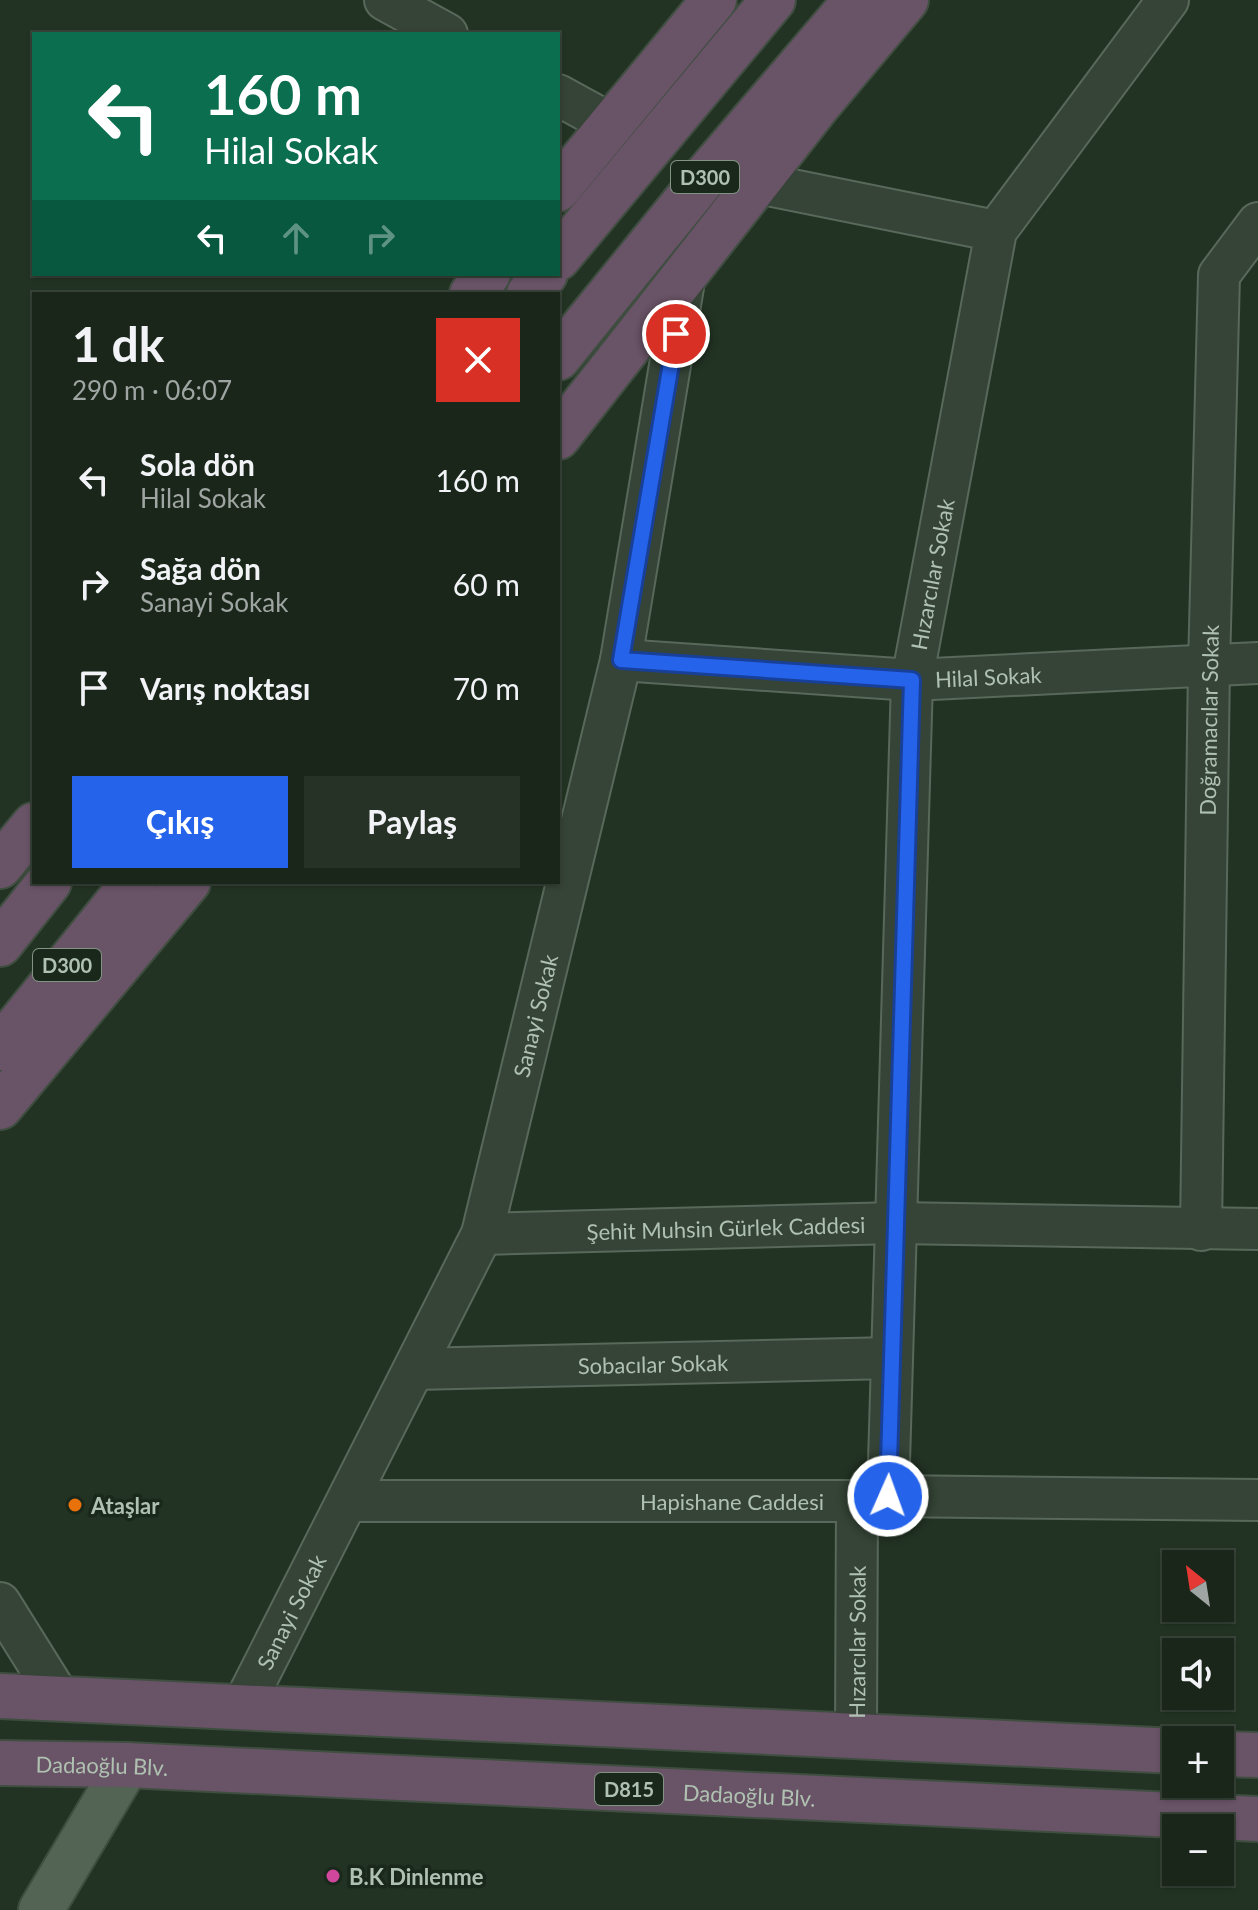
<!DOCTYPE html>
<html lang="tr">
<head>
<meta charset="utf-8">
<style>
  body { margin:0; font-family:Lato,sans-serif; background:#273227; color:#f1f3f6; height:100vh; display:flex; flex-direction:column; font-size:30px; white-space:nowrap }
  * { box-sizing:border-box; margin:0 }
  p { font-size:26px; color:#9fa5a2 }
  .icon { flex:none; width:44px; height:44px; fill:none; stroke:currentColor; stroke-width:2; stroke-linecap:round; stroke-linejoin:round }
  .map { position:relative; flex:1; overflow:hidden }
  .details { position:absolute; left:32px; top:292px; width:528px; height:592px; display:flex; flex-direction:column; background:#1a261a; border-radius:0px; box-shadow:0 2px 6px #0004,0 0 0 2px #384339 }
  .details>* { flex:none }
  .banner { position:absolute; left:32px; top:32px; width:528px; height:244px; border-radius:0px; box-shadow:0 2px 6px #0004,0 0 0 2px #384339; background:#0b6e4f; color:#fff; overflow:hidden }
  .needle { width:52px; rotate:330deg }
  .fabs { position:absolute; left:1162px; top:1550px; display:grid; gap:16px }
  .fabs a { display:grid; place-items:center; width:72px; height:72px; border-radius:0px; background:#1a261a; box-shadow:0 2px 6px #0004,0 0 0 2px #384339; font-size:40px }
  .pin { position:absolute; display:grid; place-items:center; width:68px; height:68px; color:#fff; margin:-34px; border:4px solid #fff; border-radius:50%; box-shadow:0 2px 8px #0007 }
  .me { position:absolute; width:88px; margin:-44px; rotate:2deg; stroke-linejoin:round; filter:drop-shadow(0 0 6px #0008) }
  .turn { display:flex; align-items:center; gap:28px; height:168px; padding:0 40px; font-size:36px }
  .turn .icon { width:104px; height:104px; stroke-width:2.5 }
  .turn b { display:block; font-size:56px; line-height:68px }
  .lanes { display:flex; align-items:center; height:76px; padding:0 40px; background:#0003; justify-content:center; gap:40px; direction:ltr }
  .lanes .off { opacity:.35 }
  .round { display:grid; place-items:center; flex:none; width:84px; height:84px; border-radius:0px; background:#273227 }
  .overview { display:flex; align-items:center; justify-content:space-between; height:136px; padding:0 40px }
  h1 { font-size:48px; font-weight:700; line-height:60px }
  .button { display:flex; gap:16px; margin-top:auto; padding:16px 40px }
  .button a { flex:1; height:92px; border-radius:0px; background:#2563eb; color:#fff; font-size:32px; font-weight:700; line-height:92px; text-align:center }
  .button a+a { background:#273227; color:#f1f3f6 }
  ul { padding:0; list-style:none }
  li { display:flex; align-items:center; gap:24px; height:104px; padding:0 40px }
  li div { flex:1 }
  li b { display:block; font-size:30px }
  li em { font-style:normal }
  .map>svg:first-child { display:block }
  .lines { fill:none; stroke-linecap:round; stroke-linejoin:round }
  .minor-casing { stroke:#58685a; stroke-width:44 }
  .major-casing { stroke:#3e4d40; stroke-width:48 }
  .highway-casing { stroke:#3f4e41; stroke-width:48 }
  .minor { stroke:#354436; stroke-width:40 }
  .major { stroke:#536454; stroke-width:44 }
  .highway { stroke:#695366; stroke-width:44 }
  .route-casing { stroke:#184099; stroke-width:20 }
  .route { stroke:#2563eb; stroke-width:14 }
  .food-dot { fill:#e8710a; stroke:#1a281c; stroke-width:3 }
  .hotel-dot { fill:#d1479c; stroke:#1a281c; stroke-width:3 }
  .labels { text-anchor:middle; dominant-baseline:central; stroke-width:7; stroke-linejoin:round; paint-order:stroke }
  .shield { fill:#1a281c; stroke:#829384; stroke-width:2 }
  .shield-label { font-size:20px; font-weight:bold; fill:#afc1b1 }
  .street-label { font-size:22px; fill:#afc1b1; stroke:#1a281c }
  .poi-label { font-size:22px; font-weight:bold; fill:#afc1b1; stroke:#1a281c; text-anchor:start }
</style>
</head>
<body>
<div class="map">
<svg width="1258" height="1910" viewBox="0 0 1258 1910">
  <rect width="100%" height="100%" fill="#223323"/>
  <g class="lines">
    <g class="minor-casing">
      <g id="minor">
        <path d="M385,0L447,34"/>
        <path d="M558,95L611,124"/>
        <path d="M758,183L996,231"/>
        <path id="s1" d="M621,660L912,680L1258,663"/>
        <path id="s2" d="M1201,1230L1209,666L1219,275L1258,223"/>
        <path id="s3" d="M482,1234L896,1223L1258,1229"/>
        <path id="s4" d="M415,1369L892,1358"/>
        <path id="s5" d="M888,1496L912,680L996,231L1168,0"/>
        <path id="s6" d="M348,1501H857L888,1496L1258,1500"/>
        <path d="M0,1603L60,1699"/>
        <path id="s7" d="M242,1708L482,1234L621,660L685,275"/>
        <path id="s8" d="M856,1736L857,1501"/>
      </g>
    </g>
    <g class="major-casing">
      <path id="major" d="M41,1910L127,1765"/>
    </g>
    <g class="highway-casing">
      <g id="highway">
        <path d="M558,189L714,0"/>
        <path d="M558,258L773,0"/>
        <path d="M472,294L488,274"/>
        <path d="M529,294L545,274"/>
        <path d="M558,358L705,177L856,0"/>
        <path d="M558,437L818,105L906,0"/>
        <path d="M0,866L34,825"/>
        <path d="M0,944L49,882"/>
        <path d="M0,1048L134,882"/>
        <path d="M0,1107L188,882"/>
        <path d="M0,1696L1176,1751"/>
        <path d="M1220,1754L1258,1755"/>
        <path id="s9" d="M0,1763L127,1765L1258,1819"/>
      </g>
    </g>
    <use href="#minor" class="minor"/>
    <use href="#major" class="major"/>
    <use href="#highway" class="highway"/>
  </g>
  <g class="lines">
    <g class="route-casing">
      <path id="route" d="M676,334L621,660L912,680L888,1496"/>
    </g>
    <use href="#route" class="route"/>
  </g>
  <circle class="food-dot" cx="75" cy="1505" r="8"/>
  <circle class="hotel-dot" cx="333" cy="1876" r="8"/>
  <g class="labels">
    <g class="shield">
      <rect x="671" y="161" width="68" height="32" rx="6"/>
      <rect x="33" y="949" width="68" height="32" rx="6"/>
      <rect x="595" y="1773" width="68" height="32" rx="6"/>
    </g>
    <g class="shield-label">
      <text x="705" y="177">D300</text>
      <text x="67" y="965">D300</text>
      <text x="629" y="1789">D815</text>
    </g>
    <g class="street-label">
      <text stroke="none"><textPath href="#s5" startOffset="924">Hızarcılar Sokak</textPath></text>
      <text stroke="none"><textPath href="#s1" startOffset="368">Hilal Sokak</textPath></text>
      <text stroke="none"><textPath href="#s2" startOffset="510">Doğramacılar Sokak</textPath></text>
      <text stroke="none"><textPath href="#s7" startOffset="756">Sanayi Sokak</textPath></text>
      <text stroke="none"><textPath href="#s3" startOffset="244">Şehit Muhsin Gürlek Caddesi</textPath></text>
      <text stroke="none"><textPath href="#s4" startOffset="238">Sobacılar Sokak</textPath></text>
      <text stroke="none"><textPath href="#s6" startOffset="384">Hapishane Caddesi</textPath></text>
      <text stroke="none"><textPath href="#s7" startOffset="108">Sanayi Sokak</textPath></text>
      <text stroke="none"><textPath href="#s8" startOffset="94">Hızarcılar Sokak</textPath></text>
      <text stroke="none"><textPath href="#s9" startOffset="102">Dadaoğlu Blv.</textPath></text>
      <text stroke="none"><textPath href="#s9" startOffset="750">Dadaoğlu Blv.</textPath></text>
    </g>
    <g class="poi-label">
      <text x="91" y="1505">Ataşlar</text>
      <text x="349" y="1876">B.K Dinlenme</text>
    </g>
  </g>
</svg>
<div class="fabs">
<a><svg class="needle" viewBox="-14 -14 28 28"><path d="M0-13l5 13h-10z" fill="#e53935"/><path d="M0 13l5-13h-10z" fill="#9fa5a2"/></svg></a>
<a><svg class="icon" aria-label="sound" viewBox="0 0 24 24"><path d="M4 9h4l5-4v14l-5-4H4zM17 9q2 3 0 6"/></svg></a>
<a>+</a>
<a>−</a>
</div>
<div class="pin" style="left:676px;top:334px;background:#d93025"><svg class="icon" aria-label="arrive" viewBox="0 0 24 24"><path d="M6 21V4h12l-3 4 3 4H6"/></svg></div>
<svg class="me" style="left:888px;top:1496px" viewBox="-20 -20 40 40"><circle r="17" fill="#2563eb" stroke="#fff" stroke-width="3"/><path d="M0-11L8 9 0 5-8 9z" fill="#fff"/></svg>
<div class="banner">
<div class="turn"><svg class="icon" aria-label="left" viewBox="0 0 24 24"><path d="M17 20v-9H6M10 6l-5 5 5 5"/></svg><div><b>160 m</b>Hilal Sokak</div></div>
<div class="lanes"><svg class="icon" aria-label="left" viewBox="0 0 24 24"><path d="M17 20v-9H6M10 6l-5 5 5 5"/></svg><svg class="icon off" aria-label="ahead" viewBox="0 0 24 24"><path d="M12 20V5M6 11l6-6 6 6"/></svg><svg class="icon off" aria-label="right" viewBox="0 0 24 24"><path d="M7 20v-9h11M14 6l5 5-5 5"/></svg></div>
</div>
<section class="details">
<div class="overview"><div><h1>1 dk</h1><p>290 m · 06:07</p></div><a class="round" style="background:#d93025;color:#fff"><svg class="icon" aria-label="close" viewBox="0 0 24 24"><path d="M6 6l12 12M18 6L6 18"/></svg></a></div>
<ul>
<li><svg class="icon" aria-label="left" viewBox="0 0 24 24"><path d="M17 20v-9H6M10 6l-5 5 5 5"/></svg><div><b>Sola dön</b><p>Hilal Sokak</p></div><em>160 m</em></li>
<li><svg class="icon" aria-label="right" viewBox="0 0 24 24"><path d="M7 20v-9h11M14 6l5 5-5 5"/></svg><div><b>Sağa dön</b><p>Sanayi Sokak</p></div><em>60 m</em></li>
<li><svg class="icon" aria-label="arrive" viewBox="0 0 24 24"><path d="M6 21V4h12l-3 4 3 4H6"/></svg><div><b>Varış noktası</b></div><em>70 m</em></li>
</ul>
<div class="button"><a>Çıkış</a><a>Paylaş</a></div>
</section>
</div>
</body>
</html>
